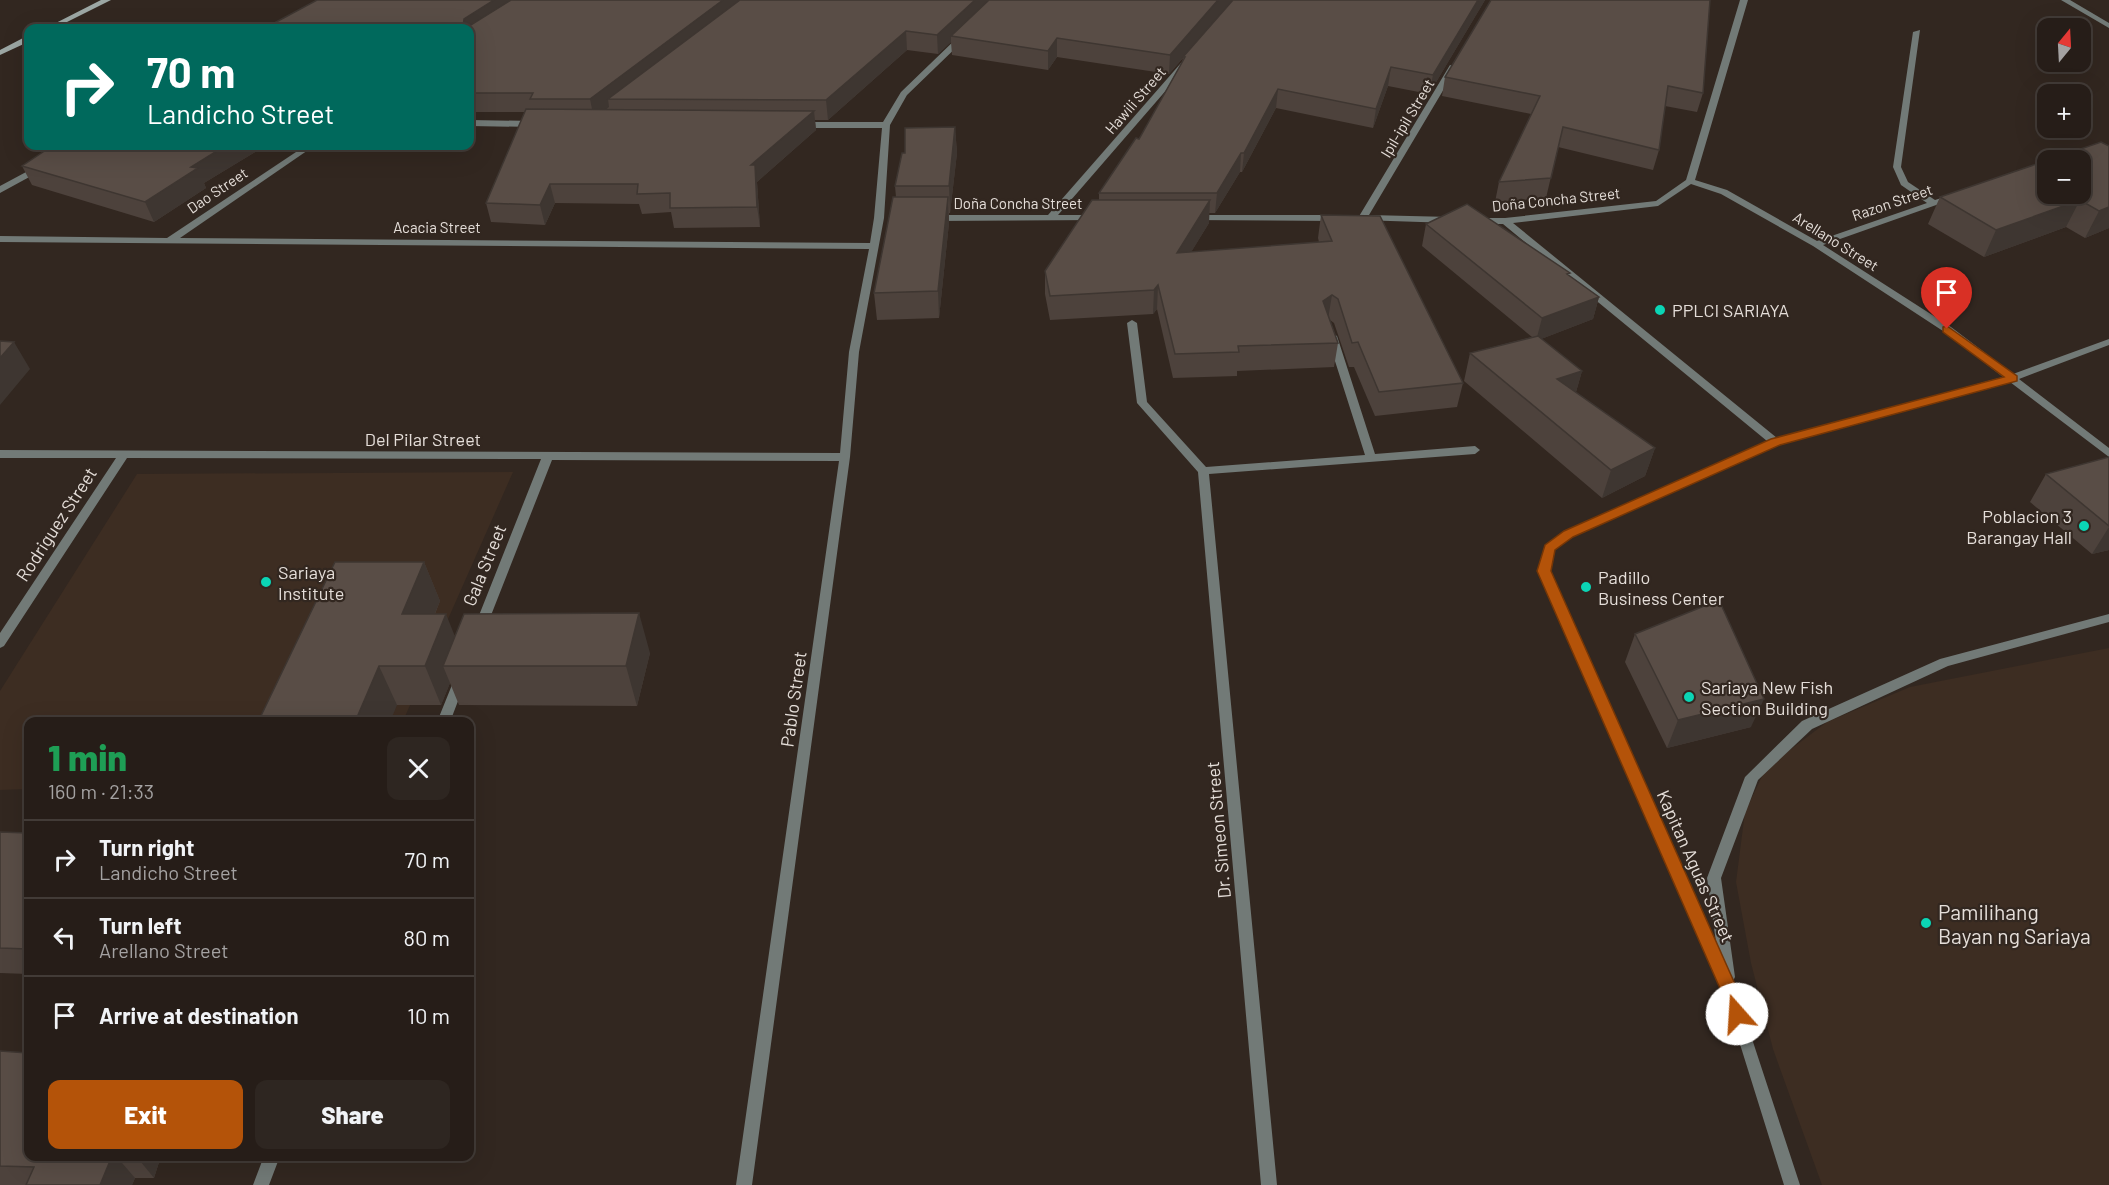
<!DOCTYPE html>
<html lang="en">
<head>
<meta charset="utf-8">
<style>
  body { margin:0; font-family:Barlow,sans-serif; background:#2e2621; color:#f1f3f6; height:100vh; display:flex; flex-direction:column; font-size:22px; white-space:nowrap }
  * { box-sizing:border-box; margin:0 }
  p { font-size:20px; color:#a4a2a2 }
  .icon { flex:none; width:33px; height:33px; fill:none; stroke:currentColor; stroke-width:2; stroke-linecap:round; stroke-linejoin:round }
  .map { position:relative; flex:1; overflow:hidden }
  .side { position:absolute; left:24px; top:717px; width:450px; height:444px; display:flex; flex-direction:column; background:#261d18; border-radius:12px; box-shadow:0 6px 24px #0002,0 0 0 2px #423b37 }
  .side>* { flex:none }
  .hud { position:absolute; left:24px; top:24px; width:450px; height:126px; border-radius:12px; box-shadow:0 6px 24px #0002,0 0 0 2px #423b37; background:#00695c; color:#fff; overflow:hidden }
  .needle { width:39px; rotate:18deg }
  .fabs { position:absolute; left:2037px; top:18px; display:grid; gap:12px }
  .fabs a { display:grid; place-items:center; width:54px; height:54px; border-radius:12px; background:#261d18; box-shadow:0 6px 24px #0002,0 0 0 2px #423b37; font-size:30px }
  .pin { position:absolute; display:grid; place-items:center; width:51px; height:51px; color:#fff; margin:-62px -26px; border-radius:50% 50% 50% 0; rotate:-45deg; box-shadow:0 0 6px #0007 }
  .pin .icon { rotate:45deg }
  .me { position:absolute; width:66px; margin:-33px; rotate:341deg; stroke-linejoin:round; filter:drop-shadow(0 0 4px #0008) }
  .turn { display:flex; align-items:center; gap:21px; height:126px; padding:0 24px; font-size:27px }
  .turn .icon { width:78px; height:78px; stroke-width:2.5 }
  .turn b { display:block; font-size:42px; line-height:51px }
  .round { display:grid; place-items:center; flex:none; width:63px; height:63px; border-radius:12px; background:#2e2621 }
  .headline { display:flex; align-items:center; justify-content:space-between; height:102px; padding:0 24px }
  h1 { font-size:36px; font-weight:800; line-height:45px; color:#1e9e55 }
  .cta { display:flex; gap:12px; margin-top:auto; padding:12px 24px }
  .cta a { flex:1; height:69px; border-radius:12px; background:#b45309; color:#fff; font-size:24px; font-weight:800; line-height:69px; text-align:center }
  .cta a+a { background:#2e2621; color:#f1f3f6 }
  ul { padding:0; list-style:none }
  li { display:flex; align-items:center; gap:18px; height:78px; padding:0 24px; border-top:2px solid #423b37 }
  li div { flex:1 }
  li b { display:block; font-size:22px }
  li em { font-style:normal }
  .map>svg:first-child { display:block }
  .built { fill:#3d2d22 }
  .lines { fill:none; stroke-linecap:round; stroke-linejoin:round }
  .street { fill:#727a77; fill-rule:evenodd }
  .secondary { fill:#9ca7a4; fill-rule:evenodd }
  .wall { fill:#4d423c }
  .shaded-wall { fill:#3e3631 }
  .building { fill:#594d46; stroke:#3e3631; stroke-width:1.5; fill-rule:evenodd }
  .route { fill:#b45309; stroke:#753606; stroke-width:1.5 }
  .poi-dot { fill:#0bd5b5; stroke:#322720; stroke-width:2 }
  .labels { text-anchor:middle; dominant-baseline:central; stroke-width:4.5; stroke-linejoin:round; paint-order:stroke }
  .far-street-label { font-size:15px; fill:#e5ded9; stroke:#322720 }
  .poi-label { font-size:18px; fill:#e5ded9; stroke:#322720; text-anchor:start }
  .street-label { font-size:18px; fill:#e5ded9; stroke:#322720 }
  .near-poi-label { font-size:21px; fill:#e5ded9; stroke:#322720; text-anchor:start }
</style>
</head>
<body>
<div class="map">
<svg width="2109" height="1185" viewBox="0 0 2109 1185">
  <rect width="100%" height="100%" fill="#322720"/>
  <path class="built" d="M513,472L403,721L28,722V789L0,790V691L137,474Z
    M2109,648V1185H1822L1773,1049L1751,963L1736,882L1745,812L1766,768L1827,722L1910,687Z"/>
  <g class="lines">
    <path class="street" d="M1740,0H1748L1695,180L1727,190L1817,241L1927,203L1901,185L1893,167L1913,32L1920,30L1901,167L1908,182L1935,200L1951,195L1956,198L1823,245L1951,327L2013,374L2109,339V345L2019,379L2109,448V457L2010,382L1779,444L1572,537L1554,550L1550,571L1716,942L1707,878L1745,777L1802,721L1940,659L2109,614V622L1948,666L1812,729L1758,780L1721,878L1735,977L1733,981L1800,1185H1784L1724,993L1538,571L1545,545L1564,531L1767,441L1503,224H1477L1472,221L1477,218H1505L1656,201L1686,180ZM1691,184L1721,194L1813,246L1943,331L2003,377L1777,438L1513,223L1658,206Z
      M2061,0H2070L2109,23V28Z
      M959,36L966,38L907,95L890,125L884,218L859,352L850,457L752,1185H736L839,461L552,460L486,628L480,632L474,628L541,459L127,458L4,646L0,648V633L116,458H0V450L840,453L849,352L869,249L0,242V236L167,238L305,146H314L180,238L870,243L874,218L882,128H801L797,125L801,122H883L901,92Z
      M1181,63L1188,65L1058,215H1097L1100,216V220L934,221L929,218L934,215H1048Z
      M1450,65L1457,67L1369,215L1451,217L1456,220L1451,223L1360,220L1358,218Z
      M470,120L534,121L538,124L534,127L470,126Z
      M41,164L45,167L44,169L0,193V186Z
      M1192,215H1337L1342,218L1337,221L1189,220V216Z
      M1132,320L1137,323L1147,402L1206,467L1365,455L1327,336L1332,333L1337,336L1375,454L1475,446L1480,450L1475,454L1209,474L1277,1185H1261L1198,472L1137,403L1127,323Z
      M460,675L464,677L466,680L450,722H437L454,680L456,677Z
      M264,1156H280L269,1185H253Z"/>
    <path class="secondary" d="M101,0H111L55,28H46Z
      M25,37H28V42L0,55V50Z"/>
  </g>
  <path class="wall" d="M1485,0L1429,94L1388,86L1373,128L1276,108L1242,172H1240L1215,213H1209V223L1191,252L1319,242L1318,238L1321,215L1463,383L1457,407L1375,416L1354,367H1349L1334,323L1330,320L1338,343L1334,367L1237,371V376L1173,378L1157,309L1153,314L1050,320L1045,294V271L1099,200V193L1139,139L1182,62L1183,58L1169,74L1057,57L1048,70L952,55L951,42L938,54L907,50L828,120H815L816,130L757,182L760,227L674,228L671,212L642,214L639,204L555,203L545,225L491,222L486,203L525,112H470V28Z
    M1491,0L1703,93L1697,112L1665,106L1659,150L1653,170L1558,147L1546,198L1495,202L1499,182L1531,114L1442,96L1445,77Z
    M955,127L957,153L950,213H949V223L939,318L877,320L874,293L896,197L895,186L905,153Z
    M52,146H265L204,183L206,188L154,222L32,185L22,166Z
    M2109,146V228L2085,238L2066,227L1984,257L1928,224L1940,197Z
    M1426,224L1569,276L1599,297L1593,319L1541,339L1582,371L1576,392L1655,448L1645,476L1602,498L1464,381L1470,353L1532,337L1422,246Z
    M2109,457V550L2092,554L2030,502L2046,474Z
    M424,562L440,601L435,614L455,636L650,653L637,706L459,705L450,683L441,705H397L258,722Z
    M1635,634L1751,727L1667,748L1625,662Z
    M0,832L28,833V974L0,973Z
    M0,1051L28,1156H161L154,1178H135L132,1185H0Z"/>
  <path class="shaded-wall" d="M494,0H527L470,38L463,28L464,19Z
    M723,0H750L608,99L609,107L594,119L590,99Z
    M975,0H996L951,36V42L938,54L937,35Z
    M1218,0H1233L1169,74L1170,55Z
    M1478,0H1485L1429,94L1433,75Z
    M906,31L907,50L828,120L826,100Z
    M1057,38V57L1048,70V51Z
    M1391,67L1388,86L1373,128L1376,109Z
    M1278,89L1276,108L1242,172L1244,153Z
    M814,111L816,130L757,182L760,227L751,165Z
    M955,127L957,153L950,213L949,186Z
    M225,146H265L204,183L206,188L154,222L145,202L191,167Z
    M1241,153L1240,172L1215,213L1217,193Z
    M550,184L555,203L545,225L540,205Z
    M948,197L949,223L939,318L938,291Z
    M1210,200L1209,223L1176,277L1177,253Z
    M2080,200L2066,227L1984,257L1996,230Z
    M2109,207V228L2085,238L2099,211Z
    M1158,285L1157,309L1153,314L1154,290Z
    M1332,295L1328,319L1323,301Z
    M1599,297L1593,319L1536,341L1542,318Z
    M14,342L30,369L0,405V358Z
    M1582,371L1574,399L1557,379Z
    M1655,448L1645,476L1602,498L1611,470Z
    M2109,527V550L2092,554Z
    M424,562L440,601L418,654L402,614Z
    M639,613L650,653L637,706L626,666Z
    M446,614L462,654L443,666L450,683L441,705L425,666Z
    M379,666L397,705L390,722H355Z
    M1764,699L1751,727L1667,748L1678,720Z
    M112,1156H116L135,1178L132,1185H100Z
    M136,1156H161L154,1178Z"/>
  <path class="building" d="M317,0H494L464,19L463,28H466L511,0H723L590,99H530L533,93H470V28H265Z
    M740,0H975L937,35L906,31L826,100L608,99Z
    M989,0H1218L1170,55L1057,38L1048,51L951,36Z
    M1233,0H1478L1433,75L1391,67L1376,109L1278,89L1244,153H1241L1217,193H1099L1136,138L1139,139L1185,57H1183Z
    M1491,0H1710L1703,93L1668,86L1659,150L1563,127L1551,178L1499,182L1540,96L1445,77Z
    M526,109L814,111L751,165H755L757,207L670,208V193L637,194L638,184H550L540,205L486,203Z
    M955,127L949,186H895L902,153H905V128Z
    M2101,142L2109,146V207L2099,211L2080,200L1996,230L1940,197ZM2048,160H2080V194H2048Z
    M52,146H225L191,167L198,168L145,202L22,166Z
    M893,197H948L938,291L874,293Z
    M1092,200H1210L1177,253L1332,241L1321,215L1380,216L1463,383L1379,392L1358,342L1352,343L1338,299L1332,295L1323,301L1338,343L1238,346L1239,352L1175,354L1158,285L1154,290L1050,296L1045,271Z
    M1467,204L1570,273L1567,274L1599,297L1542,318L1426,224Z
    M1538,336L1582,371L1557,379L1655,448L1611,470L1470,353Z
    M0,341L14,342L0,358Z
    M2109,457V526L2046,474Z
    M335,562H424L402,614H446L425,666H379L355,722H258Z
    M1719,600L1764,699L1678,720L1635,634Z
    M639,613L626,666H443L464,614Z
    M0,832L28,833V949L0,948Z
    M0,1051L28,1053V1156H112L100,1185H26L34,1167L0,1166Z"/>
  <path class="route" d="M1947,326L2017,376V381L1780,445L1573,537L1555,550L1551,571L1739,993L1746,1014L1744,1019L1737,1022L1731,1019L1722,993L1537,571L1545,545L1564,531L1771,439L2004,377L1943,332V327Z"/>
  <g class="poi-dot">
    <circle cx="1660" cy="310" r="6"/>
    <circle cx="2084" cy="526" r="6"/>
    <circle cx="266" cy="582" r="6"/>
    <circle cx="1586" cy="587" r="6"/>
    <circle cx="1689" cy="697" r="6"/>
    <circle cx="1926" cy="923" r="6"/>
  </g>
  <g class="labels">
    <g class="far-street-label">
      <text transform="translate(1135 100) rotate(-49)">Hawili Street</text>
      <text transform="translate(1407 118) rotate(-59)">Ipil-ipil Street</text>
      <text transform="translate(217 190) rotate(-34)">Dao Street</text>
      <text transform="translate(1556 199) rotate(-6)">Doña Concha Street</text>
      <text transform="translate(1892 202) rotate(-19)">Razon Street</text>
      <text x="1018" y="203">Doña Concha Street</text>
      <text x="437" y="227">Acacia Street</text>
      <text transform="translate(1836 241) rotate(32)">Arellano Street</text>
    </g>
    <g class="poi-label">
      <text x="1672" y="310">PPLCI SARIAYA</text>
      <text x="2072" y="516" text-anchor="end">Poblacion 3<tspan x="2072" dy="21">Barangay Hall</tspan></text>
      <text x="278" y="572">Sariaya<tspan x="278" dy="21">Institute</tspan></text>
      <text x="1598" y="577">Padillo<tspan x="1598" dy="21">Business Center</tspan></text>
      <text x="1701" y="687">Sariaya New Fish<tspan x="1701" dy="21">Section Building</tspan></text>
    </g>
    <g class="street-label">
      <text x="423" y="439">Del Pilar Street</text>
      <text transform="translate(56 524) rotate(-57)">Rodriguez Street</text>
      <text transform="translate(484 565) rotate(-68)">Gala Street</text>
      <text transform="translate(793 699) rotate(-82)">Pablo Street</text>
      <text transform="translate(1218 830) rotate(-95)">Dr. Simeon Street</text>
      <text transform="translate(1696 866) rotate(66)">Kapitan Aguas Street</text>
    </g>
    <g class="near-poi-label">
      <text x="1938" y="911">Pamilihang<tspan x="1938" dy="24">Bayan ng Sariaya</tspan></text>
    </g>
  </g>
</svg>
<div class="fabs">
<a><svg class="needle" viewBox="-14 -14 28 28"><path d="M0-13l5 13h-10z" fill="#e53935"/><path d="M0 13l5-13h-10z" fill="#a4a2a2"/></svg></a>
<a>+</a>
<a>−</a>
</div>
<div class="pin" style="left:1947px;top:329px;background:#d93025"><svg class="icon" aria-label="arrive" viewBox="0 0 24 24"><path d="M6 21V4h12l-3 4 3 4H6"/></svg></div>
<svg class="me" style="left:1737px;top:1014px" viewBox="-20 -20 40 40"><circle r="19" fill="#fff"/><path d="M0-13L10 11 0 6-10 11z" fill="#b45309"/></svg>
<div class="hud">
<div class="turn"><svg class="icon" aria-label="right" viewBox="0 0 24 24"><path d="M7 20v-9h11M14 6l5 5-5 5"/></svg><div><b>70 m</b>Landicho Street</div></div>
</div>
<section class="side">
<div class="headline"><div><h1>1 min</h1><p>160 m · 21:33</p></div><a class="round"><svg class="icon" aria-label="close" viewBox="0 0 24 24"><path d="M6 6l12 12M18 6L6 18"/></svg></a></div>
<ul>
<li><svg class="icon" aria-label="right" viewBox="0 0 24 24"><path d="M7 20v-9h11M14 6l5 5-5 5"/></svg><div><b>Turn right</b><p>Landicho Street</p></div><em>70 m</em></li>
<li><svg class="icon" aria-label="left" viewBox="0 0 24 24"><path d="M17 20v-9H6M10 6l-5 5 5 5"/></svg><div><b>Turn left</b><p>Arellano Street</p></div><em>80 m</em></li>
<li><svg class="icon" aria-label="arrive" viewBox="0 0 24 24"><path d="M6 21V4h12l-3 4 3 4H6"/></svg><div><b>Arrive at destination</b></div><em>10 m</em></li>
</ul>
<div class="cta"><a>Exit</a><a>Share</a></div>
</section>
</div>
</body>
</html>
